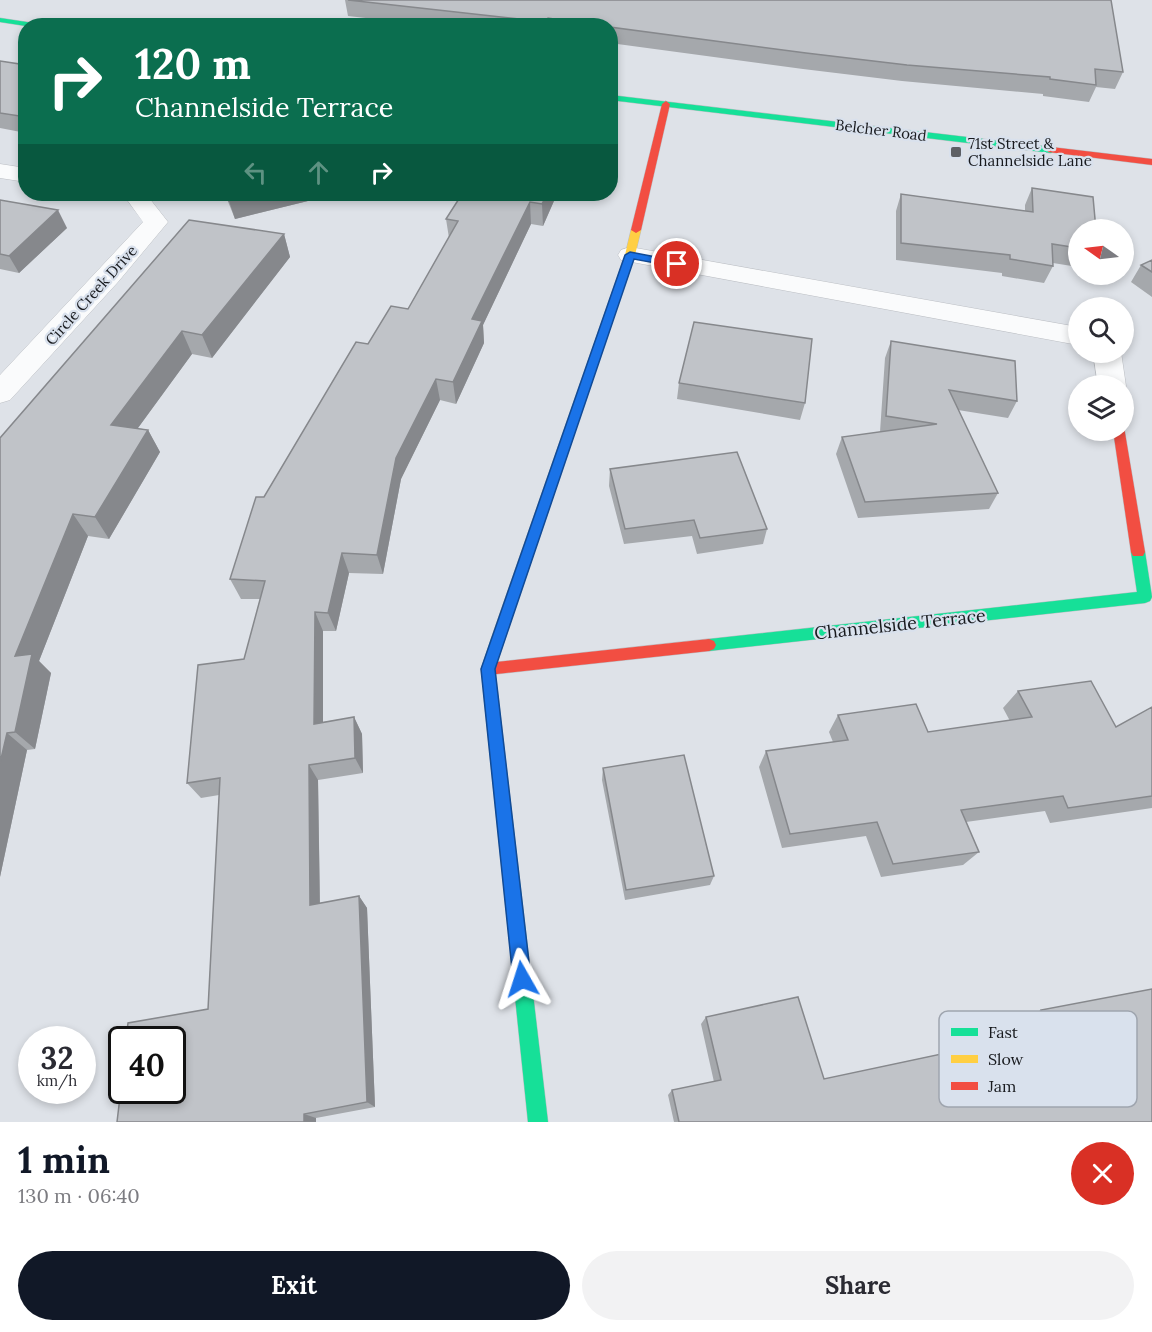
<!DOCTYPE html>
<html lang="en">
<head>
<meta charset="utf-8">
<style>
  body { margin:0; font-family:Lora,serif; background:#f2f2f3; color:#2b2b33; height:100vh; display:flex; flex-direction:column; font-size:22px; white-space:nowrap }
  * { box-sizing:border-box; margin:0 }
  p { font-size:20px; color:#7c7c81 }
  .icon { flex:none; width:33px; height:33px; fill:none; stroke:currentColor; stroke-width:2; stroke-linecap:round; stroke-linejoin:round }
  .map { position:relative; height:1122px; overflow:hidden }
  .panel { display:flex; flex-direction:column; background:#fff; flex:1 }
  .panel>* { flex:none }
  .banner { position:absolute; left:18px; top:18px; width:600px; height:183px; border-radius:24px; box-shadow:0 3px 9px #0003; background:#0b6e4f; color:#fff; overflow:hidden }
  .needle { width:39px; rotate:284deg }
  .controls { position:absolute; left:1068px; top:219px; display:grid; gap:12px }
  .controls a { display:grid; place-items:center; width:66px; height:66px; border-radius:50%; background:#fff; box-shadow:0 3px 9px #0003; font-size:30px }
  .speed { position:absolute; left:18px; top:1026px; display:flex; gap:12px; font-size:30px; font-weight:700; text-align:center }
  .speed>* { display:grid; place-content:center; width:78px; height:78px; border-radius:50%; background:#fff; box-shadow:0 3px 9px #0003; line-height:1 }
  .speed small { font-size:15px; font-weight:400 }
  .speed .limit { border:3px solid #111; border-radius:9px; background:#fff; color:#111 }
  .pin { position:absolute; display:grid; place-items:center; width:51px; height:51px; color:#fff; margin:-26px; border:3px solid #fff; border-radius:50%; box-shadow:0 2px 6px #0007 }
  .me { position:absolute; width:66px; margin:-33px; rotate:354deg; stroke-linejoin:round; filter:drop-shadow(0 0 4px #0008) }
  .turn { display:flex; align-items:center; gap:21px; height:126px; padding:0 18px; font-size:27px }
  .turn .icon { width:78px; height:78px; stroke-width:2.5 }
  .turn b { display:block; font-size:42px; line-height:51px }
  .lanes { display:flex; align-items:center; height:57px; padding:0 18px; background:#0003; justify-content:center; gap:30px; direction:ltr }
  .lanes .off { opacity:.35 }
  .round { display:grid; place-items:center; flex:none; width:63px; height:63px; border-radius:32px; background:#f2f2f3 }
  .headline { display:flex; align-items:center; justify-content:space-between; height:102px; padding:0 18px }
  h1 { font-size:36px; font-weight:700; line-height:45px; color:#111827 }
  .action { display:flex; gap:12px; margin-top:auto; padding:12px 18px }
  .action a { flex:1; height:69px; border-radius:36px; background:#111827; color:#fff; font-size:24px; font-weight:700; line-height:69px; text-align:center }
  .action a+a { background:#f2f2f3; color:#2b2b33 }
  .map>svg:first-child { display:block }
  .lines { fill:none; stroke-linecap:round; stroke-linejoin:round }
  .street-casing { stroke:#bbbec3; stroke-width:1 }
  .fast-casing { stroke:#bbbec3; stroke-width:1 }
  .slow-casing { stroke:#bbbec3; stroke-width:1 }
  .jam-casing { stroke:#bbbec3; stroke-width:1 }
  .street { fill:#fafbfc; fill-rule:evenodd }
  .fast { fill:#16e098; fill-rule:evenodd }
  .slow { fill:#ffcf43; fill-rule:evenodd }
  .jam { fill:#f24e42; fill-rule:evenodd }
  .wall { fill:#a5a8ac }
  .shaded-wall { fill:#86888c }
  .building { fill:#c0c3c8; stroke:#86888c; stroke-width:1.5 }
  .route { fill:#1a73e8; stroke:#114b97; stroke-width:1.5 }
  .poi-dot { fill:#5d6065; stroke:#d9e1ed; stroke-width:2 }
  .labels { text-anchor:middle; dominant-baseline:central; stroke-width:4.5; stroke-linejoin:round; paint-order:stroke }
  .far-street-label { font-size:15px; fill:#181a1e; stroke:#d9e1ed }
  .far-poi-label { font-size:15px; fill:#181a1e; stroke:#d9e1ed; text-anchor:start }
  .street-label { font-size:18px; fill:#181a1e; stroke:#d9e1ed }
  .key { fill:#d9e1ed; stroke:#9fa5af; stroke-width:1.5 }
  .key-label { font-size:16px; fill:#181a1e }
</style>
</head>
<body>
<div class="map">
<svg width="1152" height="1122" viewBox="0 0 1152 1122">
  <rect width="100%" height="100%" fill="#dee2e8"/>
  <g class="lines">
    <g class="street-casing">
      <path id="street" d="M0,164L26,168V182L0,178Z
        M123,194H146L168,222L118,282L10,400L0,403V375L143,222Z
        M630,247L1078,327V345L621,260L618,255L621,250Z
        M1093,352H1121L1126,386L1124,390V386H1098Z"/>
    </g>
    <g class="fast-casing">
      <path id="fast" d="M0,18L40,24L43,26H26L0,22Z
        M610,95L1051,147L1056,150L1051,153L610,100Z
        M1138,547L1143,548L1145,552L1152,597L1150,601L1145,603L709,651L704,649L702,645L704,641L709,639L1137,592L1131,552L1133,548Z
        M498,633L503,635L505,639L495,669L548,1122H528L481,669L491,639L493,635Z"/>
    </g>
    <g class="slow-casing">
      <path id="slow" d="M636,227L641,230L635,255L505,639L503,643L498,645L493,643L491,639L625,255L631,230Z"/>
    </g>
    <g class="jam-casing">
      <path id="jam" d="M666,101L670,104L641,230L636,233L631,230L662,104Z
        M1051,147L1152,159V165L1048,152V148Z
        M1124,427L1145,552L1143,556H1133L1131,552L1113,430H1124Z
        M709,639L714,641L716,645L714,649L709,651L488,675L483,674L481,669L483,664L488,663Z"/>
    </g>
    <use href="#street" class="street"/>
    <use href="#fast" class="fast"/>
    <use href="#slow" class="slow"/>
    <use href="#jam" class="jam"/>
  </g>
  <path class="wall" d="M345,0H1111L1123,72L1115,89L1096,87L1089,102L1043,96V94L902,81L803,69L610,43V26H436L348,16Z
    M0,61L26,65V133L0,128Z
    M1032,188L1078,230V267L1053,263V266L1044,283L1002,276V273L896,260V211L901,194L1025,211V205Z
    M225,194H311L312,200L235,219Z
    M557,194L543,226L531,224L483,325L484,343L456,404L440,400L401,479L383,574L349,573L336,631H323V722L354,717L362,734L363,773L318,780L320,903L359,896L367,908L375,1107L316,1118L117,1122L208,1009L219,795L201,798L187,783L244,659L260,599H241L230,579L264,497L368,344L408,309L449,238L446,219Z
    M0,200L67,228L19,273L0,269Z
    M284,234L290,257L212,358L192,354L138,428L148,430L160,452L109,539L88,536L39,661L51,673L35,749L27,750L0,877V438Z
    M1152,260V297L1131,282L1141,265Z
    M891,341L1017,401L1008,418L958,410L998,493L989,509L858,518L836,454L842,437L880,432L885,358Z
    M679,383L805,403L800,420L677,399Z
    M610,469L767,529L763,544L697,554L692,536L624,544L609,486Z
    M1018,691L1116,727L1152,707V808L1050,823L1045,811L966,822L979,852L963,865L881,877L866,836L782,848L759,767L766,751L833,742L829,732L838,715L928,732L1010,721L1003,708Z
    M603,768L714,876L710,885L625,900L602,780Z
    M1041,1010L1152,1122H674L668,1095L672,1090L714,1082L701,1024L706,1017L824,1079L1030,1035L1023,1018Z"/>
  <path class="shaded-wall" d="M262,194H311L312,200L235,219L229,201Z
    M547,194H557L543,226L542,204Z
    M530,202L531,224L483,325L484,343L456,404L453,382L472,319Z
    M58,210L67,228L19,273L9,256Z
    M284,234L290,257L212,358L202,335Z
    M182,331L192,354L124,447L111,425Z
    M436,379L440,400L401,479L383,574L377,555L396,458Z
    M148,430L160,452L109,539L95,517Z
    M73,514L88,536L39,661L51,673L35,749L15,732V656Z
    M342,553L349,573L336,631L328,613Z
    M315,612L323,631V740L314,724Z
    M354,717L362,734L363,773L355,758Z
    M7,733L27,750L0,877V763Z
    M309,765L318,780L320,917L310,905Z
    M359,896L367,908L375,1107L367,1102Z
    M304,1114L316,1118V1122H304Z"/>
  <path class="building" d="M348,0H1111L1123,72L1095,69L1096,85L1050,79V77L907,65L806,53L610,27V26H602L548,18L546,22Z
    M0,61L26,65V117L0,113Z
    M1032,188L1093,197L1096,230H1078V248L1052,244L1053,266L1010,259V255L901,243V194L1033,212Z
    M226,194H262L229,201Z
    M462,194H547L542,204L530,202L472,319L482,321L453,382L436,379L396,458L377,555L342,553L328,613L315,612L314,724L354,717L355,758L309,765L310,905L359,896L367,1102L304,1114V1122H117L122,1080V1090H172V1040H126L128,1023L208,1009L220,778L187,783L198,665L244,659L265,581L230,579L256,497H264L356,342L368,344L391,306L408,309L458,221L446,219Z
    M0,200L58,210L9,256L0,254Z
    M189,220L284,234L202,335L182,331L111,425L148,430L95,517L73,514L15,656L32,654L15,732L7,733L0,763V438Z
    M1152,260V272L1141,265Z
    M694,322L812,339L805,403L679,383Z
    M891,341L1015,361L1017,401L949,390L998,493L865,502L842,437L937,424L886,416Z
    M737,452L767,529L700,538L694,520L625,529L610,469Z
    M1091,681L1116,727L1152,707V796L1068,808L1063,796L961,810L979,852L893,864L877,822L790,834L766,751L848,740L838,715L916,704L928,732L1032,717L1018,691Z
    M684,755L714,876L626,890L603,768Z
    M1152,989V1122H679L672,1090L721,1080L706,1017L798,997L824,1079L1050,1031L1041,1010Z"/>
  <path class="route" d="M630,252L677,261L682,264L677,267L634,259L495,669L531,979L529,986L522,988L516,986L513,979L481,669L625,255Z"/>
  <rect class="poi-dot" x="950" y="146" width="12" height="12" rx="3"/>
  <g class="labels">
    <g class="far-street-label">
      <text transform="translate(881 130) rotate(7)">Belcher Road</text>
      <text transform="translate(91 295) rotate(-48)">Circle Creek Drive</text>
    </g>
    <g class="far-poi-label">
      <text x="968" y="143">71st Street &amp;<tspan x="968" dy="17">Channelside Lane</tspan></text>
    </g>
    <g class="street-label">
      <text transform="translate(900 624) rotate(-6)">Channelside Terrace</text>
    </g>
  </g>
  <rect x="939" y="1011" width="198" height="96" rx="9" class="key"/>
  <rect x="951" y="1028" width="27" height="8" fill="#16e098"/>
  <rect x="951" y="1055" width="27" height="8" fill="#ffcf43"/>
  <rect x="951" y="1082" width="27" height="8" fill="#f24e42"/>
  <g class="key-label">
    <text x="988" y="1038">Fast</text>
    <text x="988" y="1065">Slow</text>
    <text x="988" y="1092">Jam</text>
  </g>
</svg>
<div class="controls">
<a><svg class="needle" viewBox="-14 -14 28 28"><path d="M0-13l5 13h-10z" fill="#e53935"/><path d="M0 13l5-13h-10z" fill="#7c7c81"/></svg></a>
<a><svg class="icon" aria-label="search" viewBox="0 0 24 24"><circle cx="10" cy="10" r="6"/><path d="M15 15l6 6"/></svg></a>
<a><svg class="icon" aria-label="layers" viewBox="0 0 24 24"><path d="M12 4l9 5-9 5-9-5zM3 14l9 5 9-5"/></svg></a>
</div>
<div class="speed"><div>32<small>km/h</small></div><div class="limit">40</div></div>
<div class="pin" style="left:677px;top:264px;background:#d93025"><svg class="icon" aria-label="arrive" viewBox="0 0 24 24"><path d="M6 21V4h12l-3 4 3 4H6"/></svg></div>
<svg class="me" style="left:522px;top:979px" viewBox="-20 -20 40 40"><path d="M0-17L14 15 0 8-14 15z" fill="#1a73e8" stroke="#fff" stroke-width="4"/></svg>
<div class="banner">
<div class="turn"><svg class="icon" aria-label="right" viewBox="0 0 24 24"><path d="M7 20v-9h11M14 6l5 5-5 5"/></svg><div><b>120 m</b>Channelside Terrace</div></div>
<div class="lanes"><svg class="icon off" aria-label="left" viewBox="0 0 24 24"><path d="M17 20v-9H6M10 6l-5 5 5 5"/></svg><svg class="icon off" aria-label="ahead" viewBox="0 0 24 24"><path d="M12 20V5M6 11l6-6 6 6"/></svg><svg class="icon" aria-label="right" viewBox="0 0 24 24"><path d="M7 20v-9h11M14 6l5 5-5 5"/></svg></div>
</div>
</div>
<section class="panel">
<div class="headline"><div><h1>1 min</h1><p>130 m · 06:40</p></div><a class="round" style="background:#d93025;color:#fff"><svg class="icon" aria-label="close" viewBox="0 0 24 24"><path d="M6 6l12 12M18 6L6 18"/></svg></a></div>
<div class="action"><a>Exit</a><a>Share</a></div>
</section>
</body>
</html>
